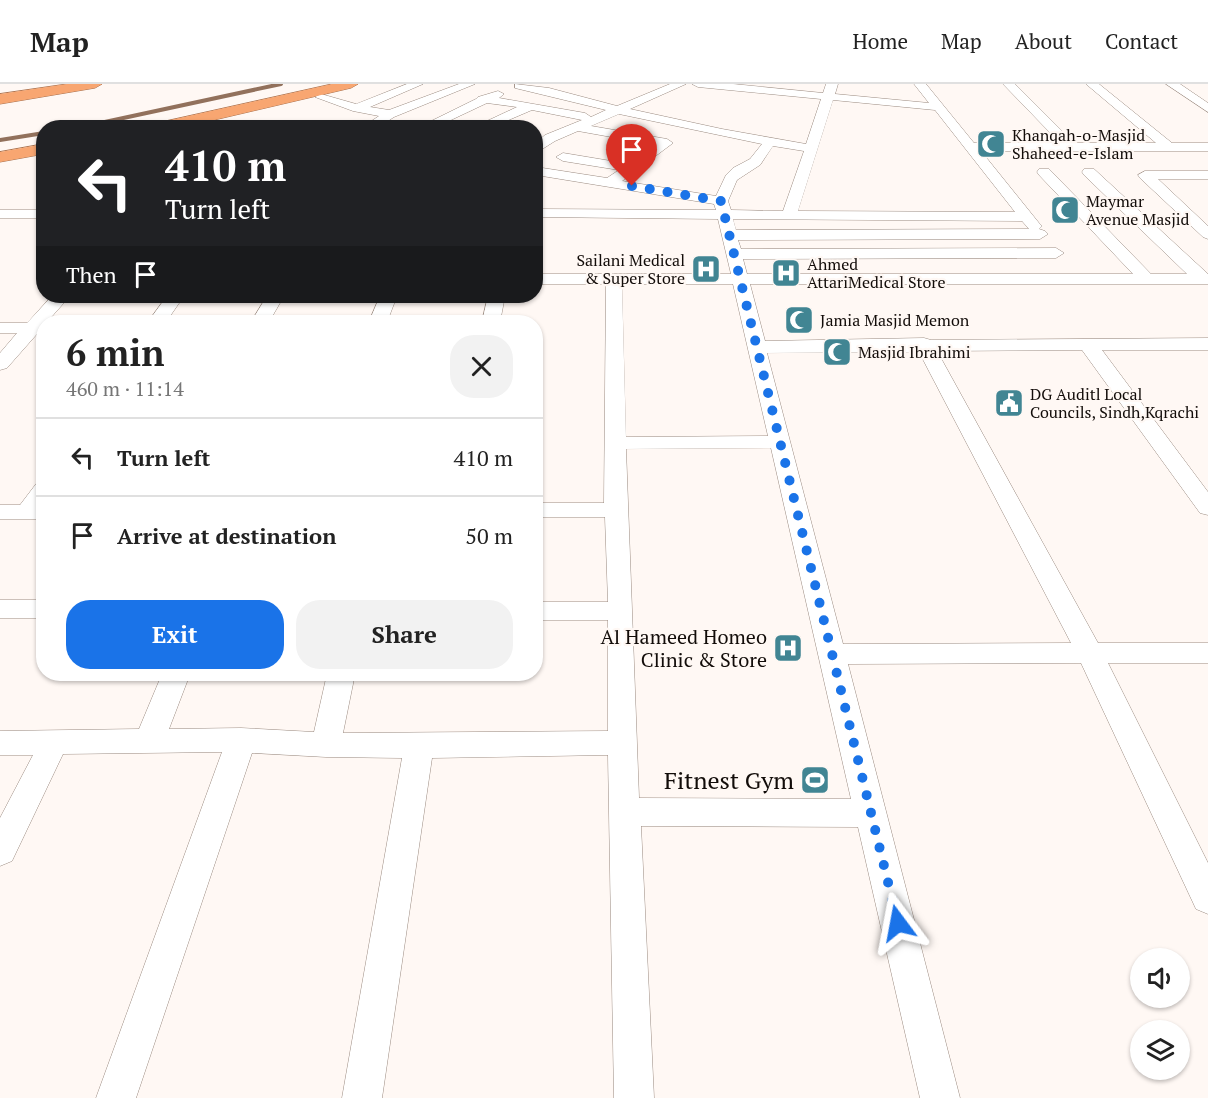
<!DOCTYPE html>
<html lang="en">
<head>
<meta charset="utf-8">
<style>
  body { margin:0; font-family:"PT Serif",serif; background:#f2f2f2; color:#222; height:100vh; display:flex; flex-direction:column; font-size:22px; white-space:nowrap }
  * { box-sizing:border-box; margin:0 }
  p { font-size:20px; color:#767676 }
  .icon { flex:none; width:33px; height:33px; fill:none; stroke:currentColor; stroke-width:2; stroke-linecap:round; stroke-linejoin:round }
  .map { position:relative; flex:1; overflow:hidden }
  .sheet { position:absolute; left:36px; top:231px; width:507px; height:366px; display:flex; flex-direction:column; background:#fff; border-radius:24px; box-shadow:0 2px 4px #0004 }
  .sheet>* { flex:none }
  .guide { position:absolute; left:36px; top:36px; width:507px; height:183px; border-radius:24px; box-shadow:0 2px 4px #0004; background:#202124; color:#fff; overflow:hidden }
  .fabs { position:absolute; left:1130px; top:864px; display:grid; gap:12px }
  .fabs a { display:grid; place-items:center; width:60px; height:60px; border-radius:50%; background:#fff; box-shadow:0 2px 4px #0004; font-size:30px }
  .pin { position:absolute; display:grid; place-items:center; width:51px; height:51px; color:#fff; margin:-62px -26px; border-radius:50% 50% 50% 0; rotate:-45deg; box-shadow:0 0 6px #0007 }
  .pin .icon { rotate:45deg }
  .me { position:absolute; width:66px; margin:-33px; rotate:347deg; stroke-linejoin:round; filter:drop-shadow(0 0 4px #0008) }
  .turn { display:flex; align-items:center; gap:21px; height:126px; padding:0 30px; font-size:27px }
  .turn .icon { width:78px; height:78px; stroke-width:2.5 }
  .turn b { display:block; font-size:42px; line-height:51px }
  .then { display:flex; align-items:center; height:57px; padding:0 30px; background:#0003; gap:12px; font-size:22px }
  .round { display:grid; place-items:center; flex:none; width:63px; height:63px; border-radius:24px; background:#f2f2f2 }
  .headline { display:flex; align-items:center; justify-content:space-between; height:102px; padding:0 30px }
  h1 { font-size:36px; font-weight:700; line-height:45px }
  .primary-button { display:flex; gap:12px; margin-top:auto; padding:12px 30px }
  .primary-button a { flex:1; height:69px; border-radius:24px; background:#1a73e8; color:#fff; font-size:24px; font-weight:700; line-height:69px; text-align:center }
  .primary-button a+a { background:#f2f2f2; color:#222 }
  ul { padding:0; list-style:none }
  li { display:flex; align-items:center; gap:18px; height:78px; padding:0 30px; border-top:2px solid #e0e0e0 }
  li div { flex:1 }
  li b { display:block; font-size:22px }
  li em { font-style:normal }
  header { display:flex; align-items:center; gap:36px; box-sizing:border-box; height:84px; padding:0 30px; background:#fff; border-bottom:2px solid #e0e0e0 }
  header strong { font-size:28px }
  nav { display:flex; gap:33px; margin-inline-start:auto; font-size:21px }
  .map>svg:first-child { display:block }
  .lines { fill:none; stroke-linecap:round; stroke-linejoin:round }
  .stream { stroke:#92715c; stroke-width:4 }
  .minor-casing { stroke:#9b8b81; stroke-width:1 }
  .highway-casing { stroke:#a8704d; stroke-width:1 }
  .minor { fill:#fff; fill-rule:evenodd }
  .highway { fill:#f8a671; fill-rule:evenodd }
  .route { stroke:#1a73e8; stroke-width:10; stroke-dasharray:0 18 }
  .labels { text-anchor:middle; dominant-baseline:central; stroke-width:4.5; stroke-linejoin:round; paint-order:stroke }
  .far-poi-label { font-size:16px; fill:#120c09; stroke:#fff8f4; text-anchor:start }
  .poi-label { font-size:20px; fill:#120c09; stroke:#fff8f4; text-anchor:end }
  .near-poi-label { font-size:24px; fill:#120c09; stroke:#fff8f4; text-anchor:end }
</style>
</head>
<body>
<header>
<strong>Map</strong>
<nav><a>Home</a><a>Map</a><a>About</a><a>Contact</a></nav>
</header>
<div class="map">
<svg width="1208" height="1014" viewBox="0 0 1208 1014">
  <rect width="100%" height="100%" fill="#fff8f4"/>
  <g class="lines">
    <path class="stream" d="M77,44L281,0
      M0,56L44,49"/>
    <g class="minor-casing">
      <path id="minor" d="M407,0H423L370,23L389,26L459,0H475L394,33L377,44H361L379,32L353,27L315,13L321,10L356,20Z
        M515,0L549,4L617,22L670,0H686L630,25L722,45L806,60L821,15L698,3L692,0H733L823,9L826,0H838L835,10L929,19L914,0H926L974,59H1060L1003,0H1015L1074,59H1156L1086,0H1099L1172,59H1208V67H981L1039,139L1042,142L1039,145L1045,147L1048,150L1040,155L738,156L741,165L1056,164L1064,169L1056,174L743,175L747,190H1133L1039,91L1037,88L1039,85H1049L1151,190H1187L1084,91L1082,88L1084,85H1094L1208,190V200H750L765,257L924,254L931,256L1208,254V266H1102L1208,408V431L1200,429L1082,266L937,267L1098,559H1208V579H1108L1208,779V830L1196,825L1081,579L848,580L960,1014H920L858,743L641,742L654,1014H614L608,671L432,674L382,1014H342L402,674L326,673L252,669L136,1014H96L222,668L63,670L12,777L0,782V734L33,671H0V647L139,645L162,590H190L169,645L241,644L314,648L327,590H355L343,649L608,647V536H536V518H608L605,433H536V419H604L606,200H536V190H731L718,135L536,133V125L716,126L714,120L536,91V83L607,94L619,86L563,77L556,73L563,69L629,80L656,61L578,47L555,57L536,69V59L545,51L582,36L532,26L490,44H472L517,23L487,19L434,44H417L476,15L478,13L498,7L504,10L499,14L585,29L591,33L606,26L515,4ZM833,16L935,26L1015,128L798,127ZM619,30L762,60L750,75L733,84L726,91L716,112L622,97L673,59L667,55L591,42ZM773,62L804,67L783,127L731,126L728,117L737,96L760,81ZM733,135L1022,137L1029,145L736,146ZM622,200H733L768,352L626,353ZM919,268L1071,559L843,560L767,269ZM771,364L851,715L639,714L626,365Z
        M1166,0H1180L1208,19V28Z
        M1145,87H1208V95H1158L1208,142V155L1203,153L1140,94L1138,91Z
        M0,126H44V134H0Z
        M52,212H70L47,238H44V242L7,284L0,286V269L17,249H0V239H27Z
        M167,212H184L166,238H148Z
        M267,212H284L269,238H251Z
        M380,212H397L387,238H369Z
        M488,212H505L500,238H482Z
        M44,398V435H0V421H20L36,400Z
        M0,516H44V534H0Z"/>
    </g>
    <g class="highway-casing">
      <path id="highway" d="M67,0H102L95,4L0,20V10Z
        M332,0H358L351,4L180,44H149L157,39Z
        M44,60V70L0,78V68Z"/>
    </g>
    <use href="#minor" class="minor"/>
    <use href="#highway" class="highway"/>
  </g>
  <g class="lines">
    <path class="route" d="M632,102L721,117L898,839"/>
  </g>
  <defs>
    <g id="mosque-square" transform="scale(1.5)"><rect x="-9" y="-9" width="18" height="18" rx="4" fill="#418593" stroke="#fff8f4"/><path d="M3.5-4.9A6 6 0 1 0 3.5 4.9A5 5 0 1 1 3.5-4.9Z" fill="#fff"/></g>
    <g id="hospital-square" transform="scale(1.5)"><rect x="-9" y="-9" width="18" height="18" rx="4" fill="#418593" stroke="#fff8f4"/><path d="M-5-5h3v3.5h4V-5h3V5h-3V1.5h-4V5h-3Z" fill="#fff"/></g>
    <g id="civic-square" transform="scale(1.5)"><rect x="-9" y="-9" width="18" height="18" rx="4" fill="#418593" stroke="#fff8f4"/><path d="M-.6-6.5H3V-4.5H.6V-3L4-1V1h2V6H-6V1h2V-1L-.6-3ZM-1.2 2.5V6h2.4V2.5Z" fill="#fff"/></g>
    <g id="stadium-square" transform="scale(1.5)"><rect x="-9" y="-9" width="18" height="18" rx="4" fill="#418593" stroke="#fff8f4"/><path d="M0-5a6.5 5 0 1 0 0 10a6.5 5 0 1 0 0-10ZM-3.5-1.8h7v3.6h-7Z" fill="#fff"/></g>
  </defs>
  <g fill-rule="evenodd">
    <use href="#mosque-square" x="991" y="60"/>
    <use href="#mosque-square" x="1065" y="126"/>
    <use href="#hospital-square" x="706" y="185"/>
    <use href="#hospital-square" x="786" y="189"/>
    <use href="#mosque-square" x="799" y="236"/>
    <use href="#mosque-square" x="837" y="268"/>
    <use href="#civic-square" x="1009" y="319"/>
    <use href="#hospital-square" x="788" y="564"/>
    <use href="#stadium-square" x="815" y="696"/>
  </g>
  <g class="labels">
    <g class="far-poi-label">
      <text x="1012" y="51">Khanqah-o-Masjid<tspan x="1012" dy="18">Shaheed-e-Islam</tspan></text>
      <text x="1086" y="117">Maymar<tspan x="1086" dy="18">Avenue Masjid</tspan></text>
      <text x="685" y="176" text-anchor="end">Sailani Medical<tspan x="685" dy="18">&amp; Super Store</tspan></text>
      <text x="807" y="180">Ahmed<tspan x="807" dy="18">AttariMedical Store</tspan></text>
      <text x="820" y="236">Jamia Masjid Memon</text>
      <text x="858" y="268">Masjid Ibrahimi</text>
      <text x="1030" y="310">DG Auditl Local<tspan x="1030" dy="18">Councils, Sindh,Kqrachi</tspan></text>
    </g>
    <g class="poi-label">
      <text x="767" y="552">Al Hameed Homeo<tspan x="767" dy="23">Clinic &amp; Store</tspan></text>
    </g>
    <g class="near-poi-label">
      <text x="794" y="696">Fitnest Gym</text>
    </g>
  </g>
</svg>
<div class="fabs">
<a><svg class="icon" aria-label="sound" viewBox="0 0 24 24"><path d="M4 9h4l5-4v14l-5-4H4zM17 9q2 3 0 6"/></svg></a>
<a><svg class="icon" aria-label="layers" viewBox="0 0 24 24"><path d="M12 4l9 5-9 5-9-5zM3 14l9 5 9-5"/></svg></a>
</div>
<div class="pin" style="left:632px;top:102px;background:#d93025"><svg class="icon" aria-label="arrive" viewBox="0 0 24 24"><path d="M6 21V4h12l-3 4 3 4H6"/></svg></div>
<svg class="me" style="left:898px;top:839px" viewBox="-20 -20 40 40"><path d="M0-17L14 15 0 8-14 15z" fill="#1a73e8" stroke="#fff" stroke-width="4"/></svg>
<div class="guide">
<div class="turn"><svg class="icon" aria-label="left" viewBox="0 0 24 24"><path d="M17 20v-9H6M10 6l-5 5 5 5"/></svg><div><b>410 m</b>Turn left</div></div>
<div class="then">Then<svg class="icon" aria-label="arrive" viewBox="0 0 24 24"><path d="M6 21V4h12l-3 4 3 4H6"/></svg></div>
</div>
<section class="sheet">
<div class="headline"><div><h1>6 min</h1><p>460 m · 11:14</p></div><a class="round"><svg class="icon" aria-label="close" viewBox="0 0 24 24"><path d="M6 6l12 12M18 6L6 18"/></svg></a></div>
<ul>
<li><svg class="icon" aria-label="left" viewBox="0 0 24 24"><path d="M17 20v-9H6M10 6l-5 5 5 5"/></svg><div><b>Turn left</b></div><em>410 m</em></li>
<li><svg class="icon" aria-label="arrive" viewBox="0 0 24 24"><path d="M6 21V4h12l-3 4 3 4H6"/></svg><div><b>Arrive at destination</b></div><em>50 m</em></li>
</ul>
<div class="primary-button"><a>Exit</a><a>Share</a></div>
</section>
</div>
</body>
</html>
